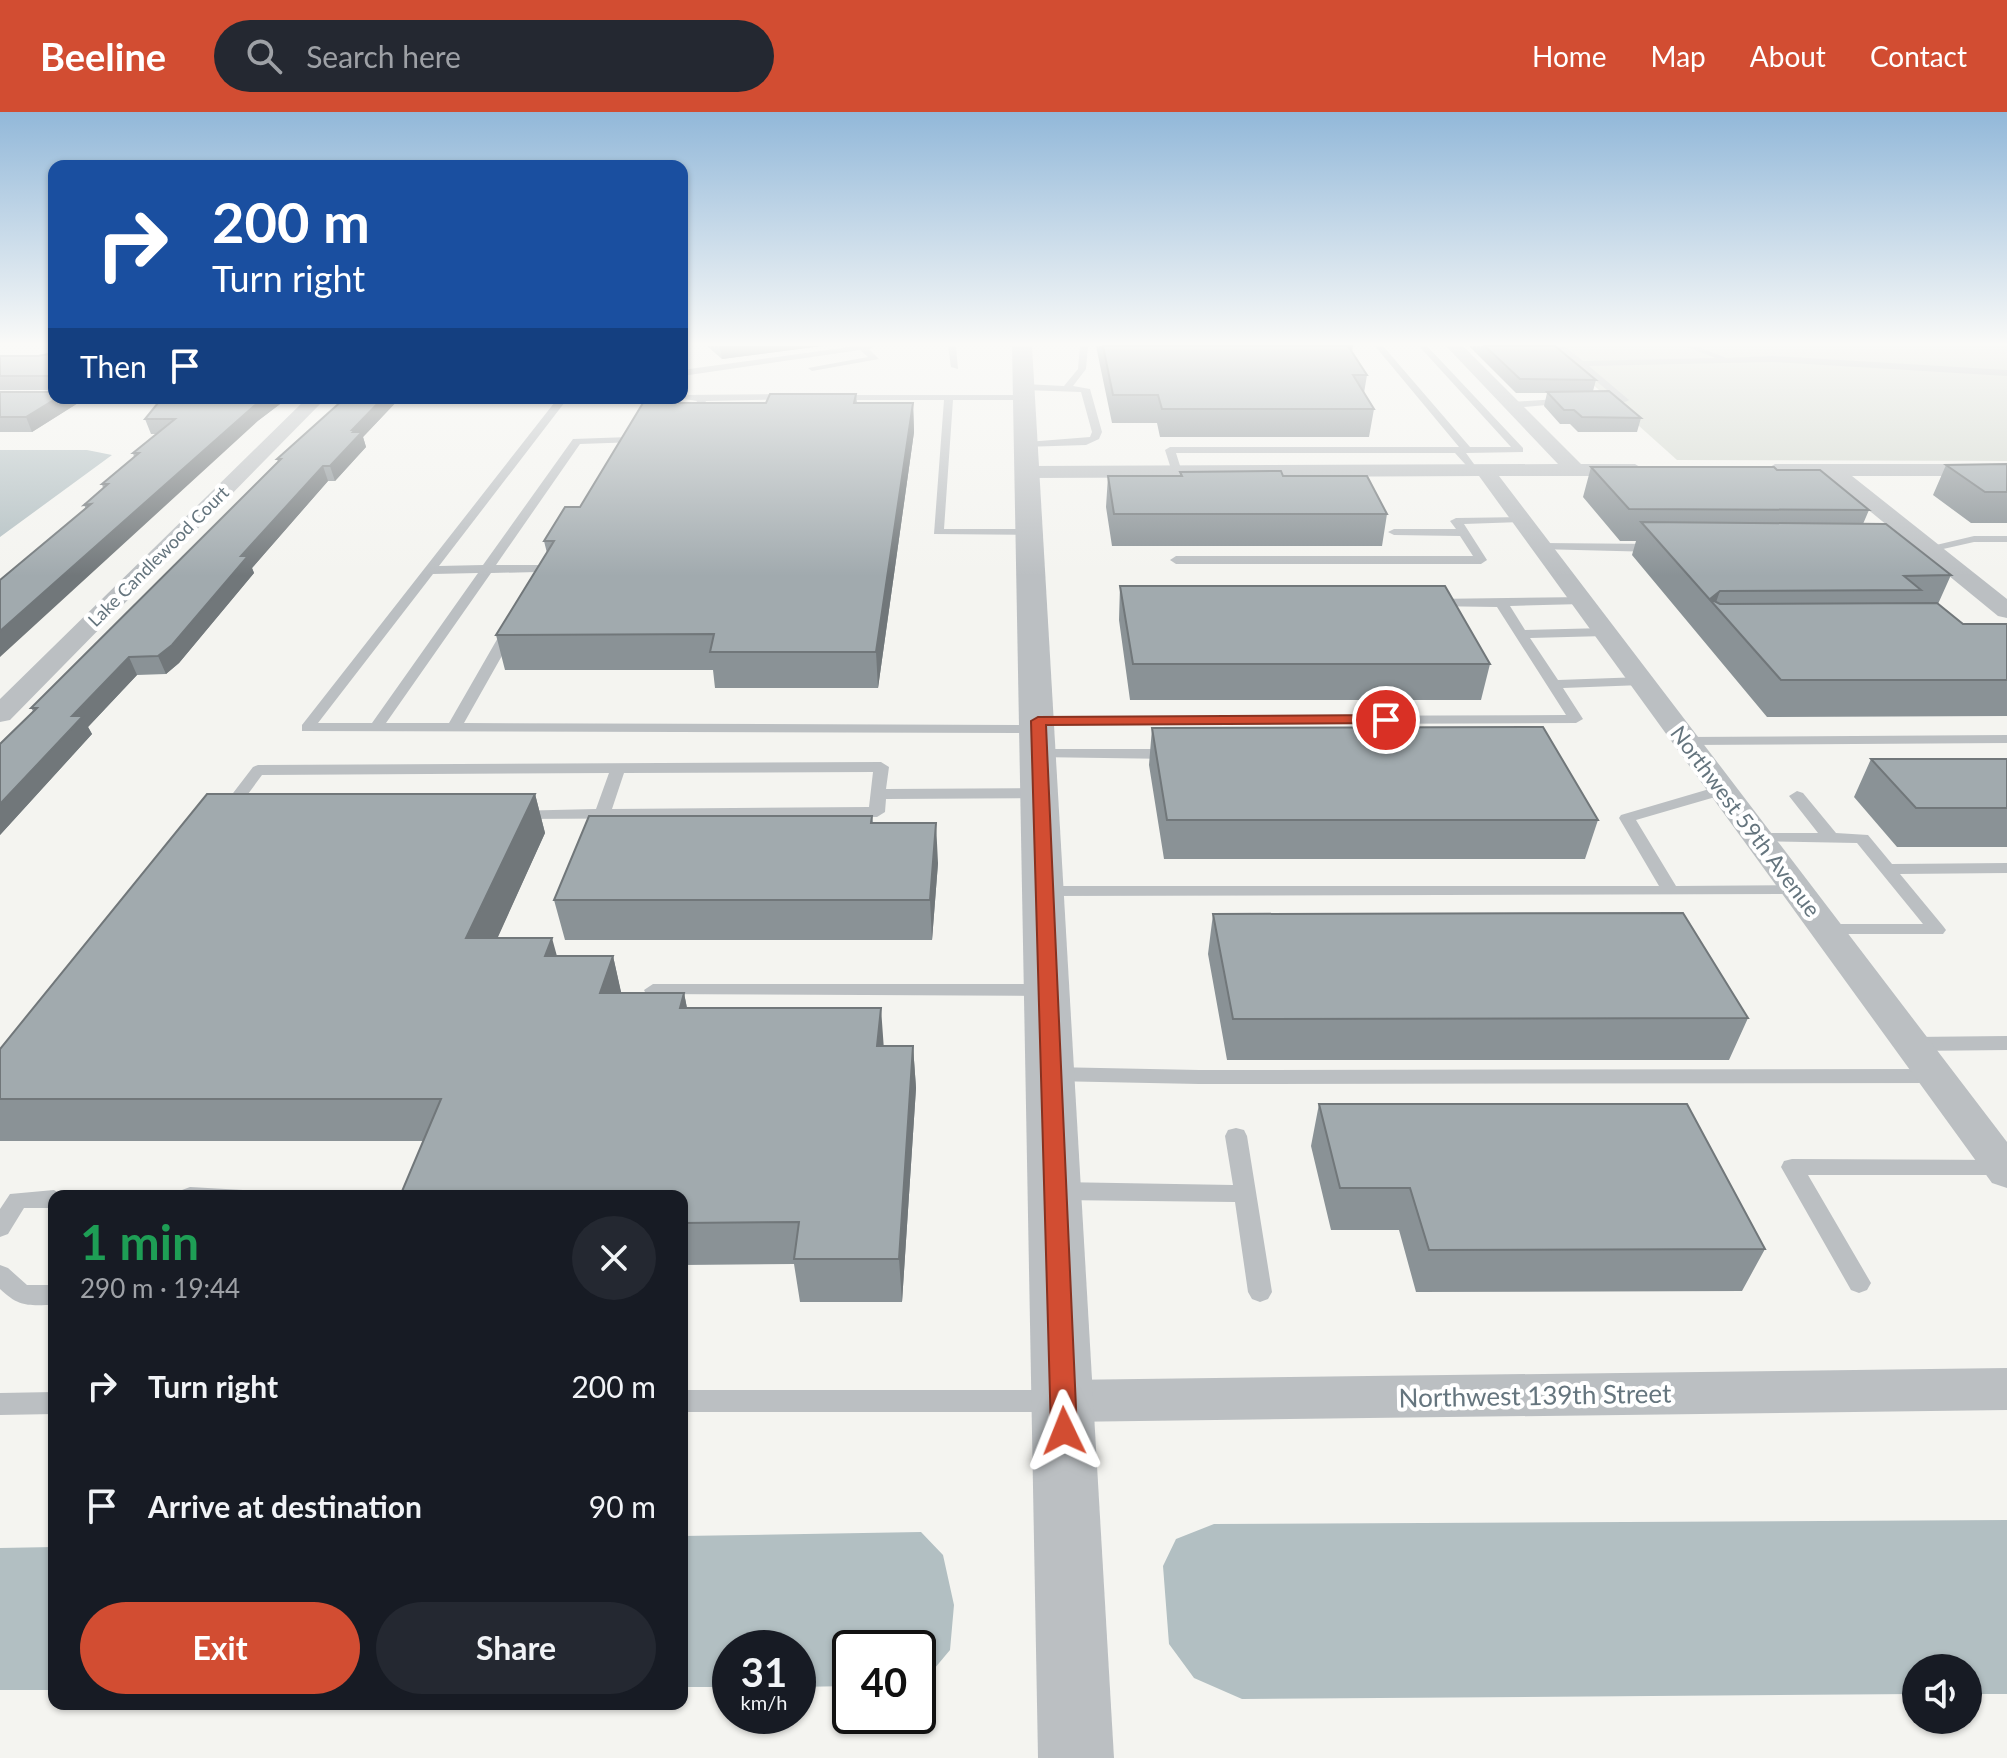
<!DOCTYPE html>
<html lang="en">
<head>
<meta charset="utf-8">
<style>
  body { margin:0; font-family:Lato,sans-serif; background:#242831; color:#f1f3f6; height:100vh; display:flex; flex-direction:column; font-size:30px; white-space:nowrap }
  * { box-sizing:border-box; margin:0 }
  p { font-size:26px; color:#9ea1a6 }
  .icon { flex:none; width:44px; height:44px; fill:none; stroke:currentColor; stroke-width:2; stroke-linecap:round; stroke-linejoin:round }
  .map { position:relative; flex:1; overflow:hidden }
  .details { position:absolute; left:48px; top:1078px; width:640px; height:520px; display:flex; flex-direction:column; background:#171b24; border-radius:16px; box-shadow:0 2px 6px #0004 }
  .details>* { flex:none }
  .guide { position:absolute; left:48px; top:48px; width:640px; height:244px; border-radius:16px; box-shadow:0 2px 6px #0004; background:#1a4fa0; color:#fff; overflow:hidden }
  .fabs { position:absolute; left:1902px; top:1542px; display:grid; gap:16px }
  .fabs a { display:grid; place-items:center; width:80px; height:80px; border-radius:50%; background:#171b24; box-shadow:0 2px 6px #0004; font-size:40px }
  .speed { position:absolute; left:712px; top:1518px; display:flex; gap:16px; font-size:40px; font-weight:700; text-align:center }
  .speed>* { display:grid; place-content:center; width:104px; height:104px; border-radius:50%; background:#171b24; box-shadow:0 2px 6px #0004; line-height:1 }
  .speed small { font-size:20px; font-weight:400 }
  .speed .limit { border:4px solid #111; border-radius:12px; background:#fff; color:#111 }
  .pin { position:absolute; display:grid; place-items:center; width:68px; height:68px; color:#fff; margin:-34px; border:4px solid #fff; border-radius:50%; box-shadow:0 2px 8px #0007 }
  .me { position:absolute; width:88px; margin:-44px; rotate:358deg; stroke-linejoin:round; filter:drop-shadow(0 0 6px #0008) }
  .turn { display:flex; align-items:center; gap:28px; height:168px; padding:0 32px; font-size:36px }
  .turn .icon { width:104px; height:104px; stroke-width:2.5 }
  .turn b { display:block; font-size:56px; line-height:68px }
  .then { display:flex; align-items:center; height:76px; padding:0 32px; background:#0003; gap:16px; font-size:30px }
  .round { display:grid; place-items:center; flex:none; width:84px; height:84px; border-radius:42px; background:#242831 }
  .overview { display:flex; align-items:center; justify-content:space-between; height:136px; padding:0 32px }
  h1 { font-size:48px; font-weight:700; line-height:60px; color:#1e9e55 }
  .action { display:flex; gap:16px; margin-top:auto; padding:16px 32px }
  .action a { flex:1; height:92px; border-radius:48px; background:#d24d32; color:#fff; font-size:32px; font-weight:700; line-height:92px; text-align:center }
  .action a+a { background:#242831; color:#f1f3f6 }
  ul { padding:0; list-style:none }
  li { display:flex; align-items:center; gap:24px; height:120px; padding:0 32px }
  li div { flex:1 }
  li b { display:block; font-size:30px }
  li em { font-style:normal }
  header { display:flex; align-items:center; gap:48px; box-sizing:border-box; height:112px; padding:0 40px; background:#d24d32; color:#fff }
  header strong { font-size:38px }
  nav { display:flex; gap:44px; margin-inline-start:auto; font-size:28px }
  .search { width:560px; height:72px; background:#242831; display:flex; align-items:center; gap:20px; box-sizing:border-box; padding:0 28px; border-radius:44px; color:#9ea1a6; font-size:30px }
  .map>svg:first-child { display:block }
  .green { fill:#d3d8d0 }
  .water { fill:#b2bfc2 }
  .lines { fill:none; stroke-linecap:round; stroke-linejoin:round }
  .service { fill:#bbbfc2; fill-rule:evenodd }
  .minor { fill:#bbbfc2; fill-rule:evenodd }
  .tertiary { fill:#bbbfc2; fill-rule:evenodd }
  .wall { fill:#8a9296 }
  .shaded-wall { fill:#71777a }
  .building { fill:#a1aaae; stroke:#71777a; stroke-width:2 }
  .route { fill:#d24d32; stroke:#883220; stroke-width:2 }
  .labels { text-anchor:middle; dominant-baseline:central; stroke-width:8; stroke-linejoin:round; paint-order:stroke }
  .far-street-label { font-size:18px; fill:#65757e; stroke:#fff }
  .street-label { font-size:22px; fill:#65757e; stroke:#fff }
  .near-street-label { font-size:26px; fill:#65757e; stroke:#fff }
</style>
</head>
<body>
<header>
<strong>Beeline</strong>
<div class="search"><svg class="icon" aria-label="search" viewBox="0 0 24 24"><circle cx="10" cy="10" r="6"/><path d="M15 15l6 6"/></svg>Search here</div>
<nav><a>Home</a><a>Map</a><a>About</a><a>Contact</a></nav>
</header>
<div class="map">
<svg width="2007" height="1646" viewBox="0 0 2007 1646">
  <rect width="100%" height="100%" fill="#f4f4f0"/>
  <path class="green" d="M1550,234H2007V349L1677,348Z"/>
  <path class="water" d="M0,338H87L112,343L0,425Z
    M2007,1408V1582H1968V1556H1916V1582L1242,1587L1194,1566L1169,1532L1163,1454L1176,1427L1214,1412Z
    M921,1420L943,1443L954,1493L950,1538L929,1563L918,1567V1536H850V1574L798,1575V1536H730V1575H682V1424Z
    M54,1435V1578H0V1436Z"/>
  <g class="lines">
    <path class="service" d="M856,234H876L869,237L879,247L812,259L808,256L868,245L860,238L682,264V258Z
      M948,234H956L958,257L951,255Z
      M1080,234H1088L1086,257L1073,274L1090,277L1102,320L1099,327L1086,333L1023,335V331L1027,330L1090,325L1092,320L1081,280L1024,278L1019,275L1024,272L1064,274L1078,257Z
      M1375,234H1383L1470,335H1511L1419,234H1427L1523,336V340L1466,341L1479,359L1474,362L1455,341H1176L1182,360L1177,363L1172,360L1165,338L1170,335H1459Z
      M1555,234H1564L1583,249L1716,246L1684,234H1696L1726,246L1773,244L2007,258V264L1773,250L1589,254L1629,288C1621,293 1601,293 1593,288L1595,286L1615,285Z
      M794,282L799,285L797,287L706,289L696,310L691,313L686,310L697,289L677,286H682V283Z
      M828,283H1027V287L1024,288H953L944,417H1031L1037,420L1031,423L934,422L944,288H831L826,285Z
      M558,286H568L439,454L483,453L573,327L629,325L648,289H593L588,286H672L657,289L637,330L580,332L496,453H549L551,456L541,473L531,470L537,460L491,461L386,611H449L503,517L510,513L517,517L464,611L1035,613L1031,609L1038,605L1566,603L1497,495L1428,494L1426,491L1432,487L1586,485V491L1582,492L1510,494L1525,518L1605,516L1612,520L1605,524L1530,526L1558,568L1642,565L1649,569L1642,573L1563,576L1583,607L1576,611L1042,613L1046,617L1039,621L302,619V613ZM478,461L372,611H318L433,462Z
      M1572,286L1574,288L1569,291L1512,296L1507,293L1512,290Z
      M1525,405L1527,407L1521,410L1464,412L1487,448L1481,452H1176L1170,448L1176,444H1473L1460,424L1394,423L1388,420L1394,417H1456L1450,409L1456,406Z
      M1974,424H2007V430H1974L1921,442L1915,438Z
      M1542,431L1656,432L1662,436L1656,440L1538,437V433Z
      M2007,623V631L1686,633L1679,629L1686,625Z
      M1040,637H1173L1181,642L1173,647L1035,645L1032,642Z
      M881,650L889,655L886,677L1041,676L1049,681L1041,686L886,687L885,700L877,705L517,707L511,705L509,702L511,699L596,697L609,661L262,663L231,705H219L217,702L253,655L258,653ZM873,660L869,695L612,697L624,661Z
      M1723,673L1731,678L1729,681L1636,708L1676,774L1798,773L1807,778L1804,782L1045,784L1036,779L1045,774H1659L1619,706L1621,703Z
      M1797,679L1803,681L1836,721L1868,723L1892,752L2007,751V761L1900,762L1943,814L1946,818L1943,822H1821L1818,818L1827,812H1923L1857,731L1752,729L1750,726L1758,721H1818L1789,684Z
      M653,872H1045L1054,878L1045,884L646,882L644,878Z
      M2007,924V938L1912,939L1905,937L1902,932L1905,927L1912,925Z
      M1051,955L1199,958L1935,957L1942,959L1945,964L1942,969L1935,971L1199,972L1051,969L1044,967L1041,962L1044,957Z
      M1236,1016L1244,1018L1247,1024L1272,1180L1268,1187L1260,1190L1252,1187L1248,1180L1235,1090L1058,1088L1050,1085L1047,1079L1050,1073L1058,1070L1233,1073L1225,1024L1228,1018Z
      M1792,1047L2004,1048L2007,1049V1063H1808L1871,1171L1867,1178L1859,1181L1851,1178L1781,1055L1784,1049Z
      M190,1075L243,1078L246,1084H179L182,1078Z
      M54,1078L64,1084H54V1096H24L8,1122L0,1125V1097L10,1082Z
      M0,1153L8,1156L27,1173H54V1193C28,1193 20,1196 0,1177Z
      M682,1278H1056L1065,1281L1069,1289L1065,1297L1056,1300H682Z
      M54,1280V1302L0,1303V1281Z"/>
    <path class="minor" d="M1446,234H1463L1581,352H1635L1645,358L1635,364H1499L2007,1030V1076L1992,1071L1479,364L1029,366L1019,360L1029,354L1558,352Z
      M307,286H326L10,608L0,610V587Z
      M1775,352H2007V364H1852L2007,487V506L1998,504L1827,364L1768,362L1765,358Z
      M2007,1256V1298L1063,1310L1046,1304L1039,1289L1046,1274L1063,1268Z"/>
    <path class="tertiary" d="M1012,234H1032L1114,1646H1038Z"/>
  </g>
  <path class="wall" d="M707,234H822L722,247Z
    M1096,234H1353L1352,241L1367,263L1364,281L1374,297L1369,325H1160L1157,311H1112Z
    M1469,234H1555L1596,268L1593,279L1641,306L1637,320H1578L1570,312H1560L1544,294L1547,281H1516Z
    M54,241V286H86L32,320H0V280H48L52,278H0V244H38Z
    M856,282L857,291H913L914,320L878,576H715L713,558H505L496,523L547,441L544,429L766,291Z
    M162,286H288L259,308L86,397L84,393L103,376L102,372L134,345L133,341L157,322H151L145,307Z
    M345,286H400L363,325L366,335L335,369H328L252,456L254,461L179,551L166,562L137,563L88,615L92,622L0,723V632L33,599L31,596L278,350L277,347Z
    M2007,352V411H1971L1933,383L1946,353Z
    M1591,355L1777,358L1869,398L1863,412L1951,463L1938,492L1963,512H2007V604L1767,605L1632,443L1636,429H1620L1583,385Z
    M1180,360L1283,364L1387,402L1382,434H1112L1106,395L1108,364H1180Z
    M1120,474L1490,552L1481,588H1130L1119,508Z
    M1152,616L1598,708L1585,747H1164L1149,653Z
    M1871,647H2007V735H1897L1854,685Z
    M535,682L545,721L497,826L557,844H613L621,881H684L687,896L884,934H913L916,976L902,1190H800L794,1152L682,1153V1084L423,1029H0V937Z
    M872,704L873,711L938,751L932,828H565L554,788Z
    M1213,802L1748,906L1729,948H1227L1208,842Z
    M1319,992L1765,1137L1742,1179L1416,1180L1399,1118H1331L1311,1034Z"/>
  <path class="shaded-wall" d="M720,234H822L722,247Z
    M57,286H86L32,320L26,305Z
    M265,286H288L259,308L0,545V519L254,294Z
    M383,286H400L363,325L366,335L335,369L330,354L352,318Z
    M913,291L914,320L878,576L876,540Z
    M323,354L328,369L252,456L254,461L179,551L166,562L158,544L241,444Z
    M1720,479L1715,493L1710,487Z
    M129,545L137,563L88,615L92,622L0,723V692L72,604Z
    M535,682L545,721L479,867L466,826Z
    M936,711L938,751L932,828L930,788Z
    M552,826L563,866L545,844Z
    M613,844L622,884L600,881Z
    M684,881L692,922L680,896Z
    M881,896L884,938L877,934Z
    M913,934L916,976L902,1190L899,1147Z"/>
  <path class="building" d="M1103,234H1353H1348L1367,263H1353L1374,297H1162L1158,283H1113Z
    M1485,234H1555L1596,268L1520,267Z
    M54,241V269H51L48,264H0V244H38Z
    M54,277V286H57L26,305H0V280H48Z
    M1609,279L1641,306L1582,305L1574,298H1564L1547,280Z
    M770,282H856L854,291H913L876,540H710L714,522L496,523L554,429H544L565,395H580L643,291H766Z
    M162,286H265L254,294L0,519V468L91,392L84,393L108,372H102L139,341H133L175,307H145Z
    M345,286H383L352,318H355L353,320H362L330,354H323L241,444H248L172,533L158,544L129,545L72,604H83L0,692V632L37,596H31L281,347H277Z
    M2007,352V380H1985L1946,353Z
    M1591,355H1774L1777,358H1820L1869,398L1629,397Z
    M1281,359L1283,364H1367L1387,402H1114L1108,364H1182L1180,360Z
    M1641,410L1886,412L1951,463L1904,464L1921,478L1720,479L1710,487L1720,492L1937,491L1963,512H2007V568H1781Z
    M1120,474H1445L1490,552H1133Z
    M1543,615L1598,708H1167L1152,616Z
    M1871,647H2007V696H1916Z
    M207,682H535L466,826H552L545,844H613L600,881H684L680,896H881L877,934H913L899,1147H794L799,1110L682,1111V1084H400L441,987H0V937Z
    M589,704H872L871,711H936L930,788H554Z
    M1683,801L1748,906L1233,907L1213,802Z
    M1319,992H1687L1765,1137L1429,1138L1410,1076H1340Z"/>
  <linearGradient id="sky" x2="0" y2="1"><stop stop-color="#92b8d9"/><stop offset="0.5" stop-color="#fafaf8"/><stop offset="1" stop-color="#fafaf8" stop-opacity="0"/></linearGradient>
  <rect width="2007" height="464" fill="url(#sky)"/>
  <path class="route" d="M1386,603L1394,608L1391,611L1046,613L1077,1319L1073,1327L1064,1330L1055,1327L1051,1319L1031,609L1038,605Z"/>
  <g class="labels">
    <g class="far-street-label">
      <text transform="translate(158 444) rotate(-45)">Lake Candlewood Court</text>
    </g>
    <g class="street-label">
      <text transform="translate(1746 709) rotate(53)">Northwest 59th Avenue</text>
    </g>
    <g class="near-street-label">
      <text transform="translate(1535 1283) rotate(-1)">Northwest 139th Street</text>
    </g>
  </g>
</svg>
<div class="fabs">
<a><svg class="icon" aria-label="sound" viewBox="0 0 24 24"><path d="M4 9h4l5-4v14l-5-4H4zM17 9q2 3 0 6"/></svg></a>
</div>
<div class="speed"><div>31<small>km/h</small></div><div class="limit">40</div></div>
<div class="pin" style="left:1386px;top:608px;background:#d93025"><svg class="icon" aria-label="arrive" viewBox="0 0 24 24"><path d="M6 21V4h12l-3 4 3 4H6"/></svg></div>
<svg class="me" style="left:1064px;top:1319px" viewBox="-20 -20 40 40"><path d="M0-17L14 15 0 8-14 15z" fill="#d24d32" stroke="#fff" stroke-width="4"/></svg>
<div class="guide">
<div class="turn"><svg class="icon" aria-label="right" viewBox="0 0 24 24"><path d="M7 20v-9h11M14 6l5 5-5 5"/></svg><div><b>200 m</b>Turn right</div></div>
<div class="then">Then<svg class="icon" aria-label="arrive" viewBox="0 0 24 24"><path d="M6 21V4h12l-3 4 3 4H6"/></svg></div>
</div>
<section class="details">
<div class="overview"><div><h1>1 min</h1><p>290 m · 19:44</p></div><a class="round"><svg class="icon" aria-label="close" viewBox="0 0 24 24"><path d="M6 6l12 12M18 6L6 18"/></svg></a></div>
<ul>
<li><svg class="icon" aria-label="right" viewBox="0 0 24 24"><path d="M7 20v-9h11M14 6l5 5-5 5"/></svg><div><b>Turn right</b></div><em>200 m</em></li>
<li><svg class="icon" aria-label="arrive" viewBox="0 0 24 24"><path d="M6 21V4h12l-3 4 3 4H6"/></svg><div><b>Arrive at destination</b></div><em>90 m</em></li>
</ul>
<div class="action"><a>Exit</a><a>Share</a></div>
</section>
</div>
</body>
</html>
